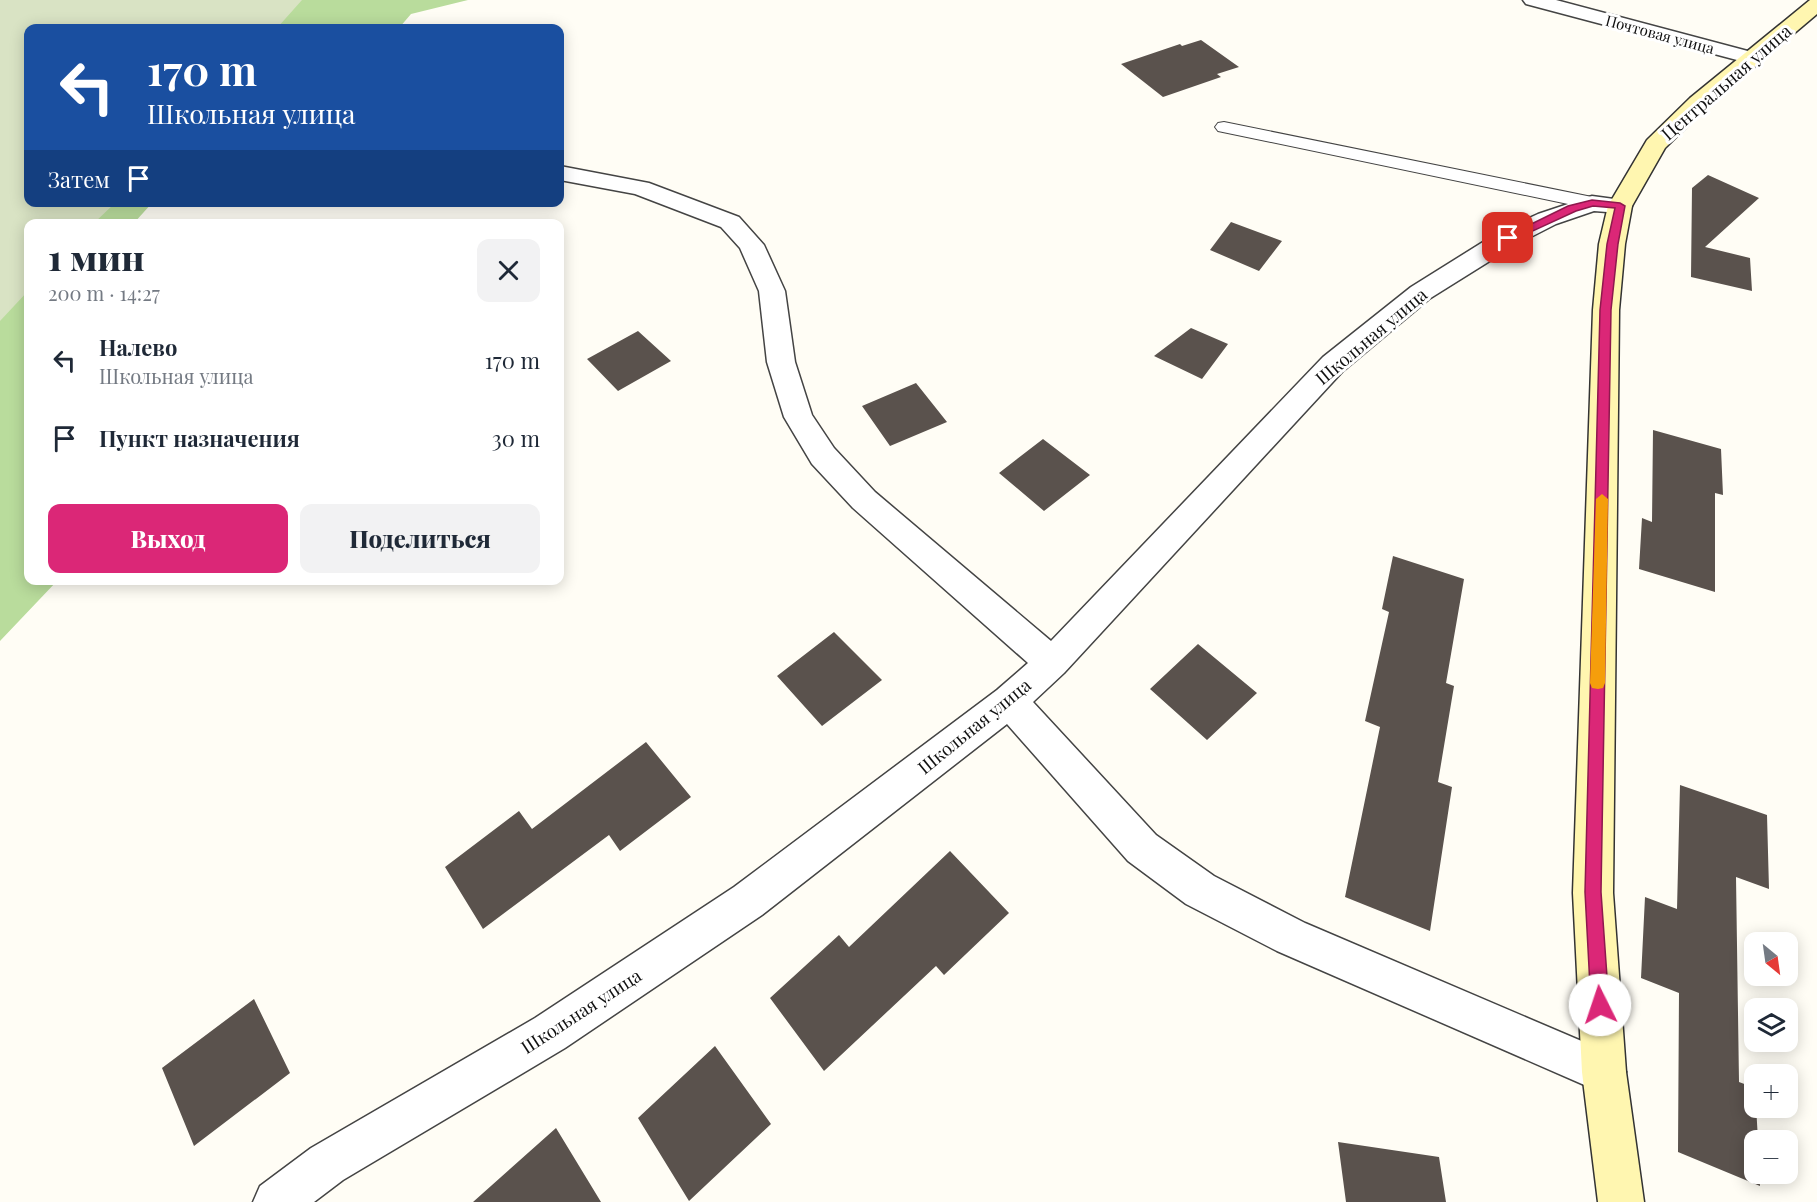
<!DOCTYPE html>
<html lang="ru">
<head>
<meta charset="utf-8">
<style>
  body { margin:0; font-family:"Playfair Display",serif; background:#f2f2f3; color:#1f2937; height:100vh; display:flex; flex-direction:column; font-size:22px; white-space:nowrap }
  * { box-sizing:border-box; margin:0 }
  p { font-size:20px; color:#747a83 }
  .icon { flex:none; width:33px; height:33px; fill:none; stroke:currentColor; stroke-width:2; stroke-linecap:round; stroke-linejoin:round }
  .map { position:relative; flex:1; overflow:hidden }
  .side { position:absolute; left:24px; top:219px; width:540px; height:366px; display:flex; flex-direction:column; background:#fff; border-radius:12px; box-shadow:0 3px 15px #0003 }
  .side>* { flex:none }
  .banner { position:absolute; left:24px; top:24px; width:540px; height:183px; border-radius:12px; box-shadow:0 3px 15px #0003; background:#1a4fa0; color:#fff; overflow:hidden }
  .needle { width:39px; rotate:151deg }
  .buttons { position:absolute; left:1744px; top:932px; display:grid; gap:12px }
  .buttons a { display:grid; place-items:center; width:54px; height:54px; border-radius:12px; background:#fff; box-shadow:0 3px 15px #0003; font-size:30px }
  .pin { position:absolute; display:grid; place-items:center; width:51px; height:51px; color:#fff; margin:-26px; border-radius:12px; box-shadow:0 3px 9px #0006 }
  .me { position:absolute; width:66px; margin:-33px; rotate:356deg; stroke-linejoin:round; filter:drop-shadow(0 0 4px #0008) }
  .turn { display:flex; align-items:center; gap:21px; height:126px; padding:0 24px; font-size:27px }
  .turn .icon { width:78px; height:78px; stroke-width:2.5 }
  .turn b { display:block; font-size:42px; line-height:51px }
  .then { display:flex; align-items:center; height:57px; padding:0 24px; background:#0003; gap:12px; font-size:22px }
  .round { display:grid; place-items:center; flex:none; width:63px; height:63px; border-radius:12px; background:#f2f2f3 }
  .overview { display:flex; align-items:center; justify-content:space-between; height:102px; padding:0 24px }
  h1 { font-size:36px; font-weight:800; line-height:45px }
  .action { display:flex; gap:12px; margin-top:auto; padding:12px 24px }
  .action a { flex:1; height:69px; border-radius:12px; background:#db2777; color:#fff; font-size:24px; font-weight:800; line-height:69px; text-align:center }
  .action a+a { background:#f2f2f3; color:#1f2937 }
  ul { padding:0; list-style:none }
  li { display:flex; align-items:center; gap:18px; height:78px; padding:0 24px }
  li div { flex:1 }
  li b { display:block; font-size:22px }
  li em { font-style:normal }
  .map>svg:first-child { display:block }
  .forest { fill:#b9dc9c }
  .cemetery { fill:#d9e3c4 }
  .building { fill:#5a524d }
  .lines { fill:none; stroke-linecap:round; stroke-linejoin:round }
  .lane-casing { stroke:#444; stroke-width:2 }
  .street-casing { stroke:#444; stroke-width:3 }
  .secondary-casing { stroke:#333; stroke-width:3 }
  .lane { fill:#fff; fill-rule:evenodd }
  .street { fill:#fff; fill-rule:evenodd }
  .secondary { fill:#fff6b0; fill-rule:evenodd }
  .route { fill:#db2777; stroke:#8e194d; stroke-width:1.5 }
  .slow { fill:#f59e0b }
  .labels { text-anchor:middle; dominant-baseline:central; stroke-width:6; stroke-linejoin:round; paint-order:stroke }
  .far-street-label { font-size:15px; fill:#111; stroke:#fff }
  .street-label { font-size:18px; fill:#111; stroke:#fff }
</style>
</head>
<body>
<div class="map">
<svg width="1817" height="1202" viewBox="0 0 1817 1202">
  <rect width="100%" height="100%" fill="#fffdf5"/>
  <path class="forest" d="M0,0H468L411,14L399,28H28V202L152,203L134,223L28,224V580L57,581L0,641Z"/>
  <path class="cemetery" d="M0,0H302L277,28H28V202L115,203L94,223L28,224V291L0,321Z"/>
  <path class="building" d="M1201,40L1239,67L1217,74L1221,77L1163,97L1121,64L1180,44L1182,46Z
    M1708,175L1759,198L1705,247L1750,258L1752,291L1691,277L1692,188Z
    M1231,222L1282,241L1259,271L1210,250Z
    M1191,328L1228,344L1202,379L1154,356Z
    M638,331L671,361L618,391L587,359Z
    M916,383L947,422L890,446L862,406Z
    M1653,430L1721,449L1723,495L1715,493V592L1639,569L1642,518L1652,522Z
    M1043,439L1090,475L1044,511L999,473Z
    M1393,556L1464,579L1446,683L1454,686L1438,782L1452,787L1430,931L1345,897L1380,727L1365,721L1389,612L1382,609Z
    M834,632L882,680L822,726L777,676Z
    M1198,644L1257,693L1207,740L1150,689Z
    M646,742L691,797L620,851L609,835L483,929L445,867L519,811L532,829Z
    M1680,785L1767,815L1769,889L1736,877L1739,1082L1755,1088L1758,1140H1755V1173H1759L1760,1186L1678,1152L1679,993L1641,978L1645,897L1677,909Z
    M950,851L1009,913L944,975L936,966L824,1071L770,998L839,935L849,947Z
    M254,999L290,1073L194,1146L162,1068Z
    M715,1046L771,1124L689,1201L638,1118Z
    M556,1128L601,1202H473Z
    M1338,1142L1439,1157L1446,1202H1346Z"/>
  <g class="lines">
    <g class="lane-casing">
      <path id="lane" d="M1224,122L1592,197L1599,199L1601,203L1599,207L1592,209L1218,131L1215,127L1218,123Z"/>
    </g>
    <g class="street-casing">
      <path id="street" d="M1523,0H1556L1759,54L1763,58L1759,62L1752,64L1526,4Z
        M560,166L649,183L739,217L764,245L785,291L795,362L812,415L834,448L875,492L1051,641L1323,357L1411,287L1499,232L1538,214L1592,196L1629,201L1632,206L1629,211L1620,213L1594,211L1556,224L1517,244L1429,299L1343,371L1064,673L1033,702L1156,835L1214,876L1305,923L1619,1057L1626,1072L1619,1087L1604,1094L1589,1087L1277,951L1186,904L1128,861L1007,724L762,915L565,1048L343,1180L314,1202H253L260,1186L311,1148L535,1018L734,887L997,690L1028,663L853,508L812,464L784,417L767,362L759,291L740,248L721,227L635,194L560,180Z"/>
    </g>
    <g class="secondary-casing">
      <path id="secondary" d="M1810,0H1817V14L1706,108L1665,148L1632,206L1625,244L1619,310L1613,893L1626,1072L1644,1202H1598L1582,1072L1573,893L1593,310L1599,244L1608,206L1647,140L1690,98Z"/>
    </g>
    <use href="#lane" class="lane"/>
    <use href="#street" class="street"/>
    <use href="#secondary" class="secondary"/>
  </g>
  <path class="route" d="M1592,200L1620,203L1625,206L1618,244L1611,310L1601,892L1609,1005L1606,1011L1600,1013L1594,1011L1591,1005L1585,892L1600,310L1607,244L1615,208L1593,206L1576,211L1511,241L1508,242L1503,238L1568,206Z"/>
  <path class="slow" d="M1602,494L1608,499L1605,683L1603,688L1598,689L1592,688L1590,683L1596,499Z"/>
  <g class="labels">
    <g class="far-street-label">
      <text transform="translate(1660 34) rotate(15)">Почтовая улица</text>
    </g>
    <g class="street-label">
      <text transform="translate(1726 82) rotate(-41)">Центральная улица</text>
      <text transform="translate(1371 336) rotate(-40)">Школьная улица</text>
      <text transform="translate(974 726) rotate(-39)">Школьная улица</text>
      <text transform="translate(581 1011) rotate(-33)">Школьная улица</text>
    </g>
  </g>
</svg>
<div class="buttons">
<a><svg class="needle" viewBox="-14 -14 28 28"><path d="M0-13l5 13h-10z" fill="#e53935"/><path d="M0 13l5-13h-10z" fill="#747a83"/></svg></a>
<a><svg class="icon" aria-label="layers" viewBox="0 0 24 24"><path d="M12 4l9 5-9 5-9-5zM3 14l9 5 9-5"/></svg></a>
<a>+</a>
<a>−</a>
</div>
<div class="pin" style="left:1508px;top:238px;background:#d93025"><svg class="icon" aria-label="arrive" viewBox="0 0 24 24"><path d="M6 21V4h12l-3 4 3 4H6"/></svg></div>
<svg class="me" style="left:1600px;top:1005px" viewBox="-20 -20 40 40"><circle r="19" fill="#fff"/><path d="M0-13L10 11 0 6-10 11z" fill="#db2777"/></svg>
<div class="banner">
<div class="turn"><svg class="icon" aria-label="left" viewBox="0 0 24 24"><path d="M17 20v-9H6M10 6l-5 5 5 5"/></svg><div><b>170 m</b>Школьная улица</div></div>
<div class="then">Затем<svg class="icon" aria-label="arrive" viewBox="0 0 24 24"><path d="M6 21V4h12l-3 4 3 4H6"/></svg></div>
</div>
<section class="side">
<div class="overview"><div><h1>1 мин</h1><p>200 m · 14:27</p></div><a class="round"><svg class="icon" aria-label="close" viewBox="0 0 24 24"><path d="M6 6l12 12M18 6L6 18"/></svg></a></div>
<ul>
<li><svg class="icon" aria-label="left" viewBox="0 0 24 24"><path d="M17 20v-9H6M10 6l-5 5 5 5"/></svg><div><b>Налево</b><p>Школьная улица</p></div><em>170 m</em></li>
<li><svg class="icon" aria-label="arrive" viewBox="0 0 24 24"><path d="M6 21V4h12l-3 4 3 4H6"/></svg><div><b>Пункт назначения</b></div><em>30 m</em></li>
</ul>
<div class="action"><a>Выход</a><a>Поделиться</a></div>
</section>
</div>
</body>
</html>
